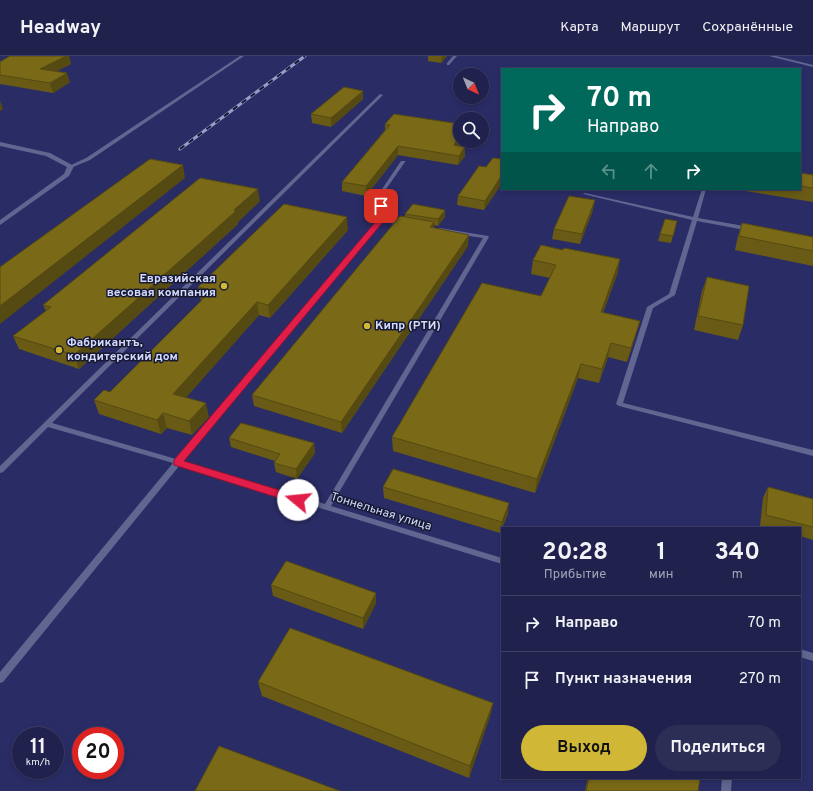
<!DOCTYPE html>
<html lang="ru">
<head>
<meta charset="utf-8">
<style>
  body { margin:0; font-family:Overpass,sans-serif; background:#2d2e56; color:#f1f3f6; height:100vh; display:flex; flex-direction:column; font-size:15px; white-space:nowrap }
  * { box-sizing:border-box; margin:0 }
  p { font-size:13px; color:#a2a3b5 }
  .icon { flex:none; width:22px; height:22px; fill:none; stroke:currentColor; stroke-width:2; stroke-linecap:round; stroke-linejoin:round }
  .map { position:relative; flex:1; overflow:hidden }
  .drawer { position:absolute; left:501px; top:471px; width:300px; height:252px; display:flex; flex-direction:column; background:#20214c; border-radius:0px; box-shadow:0 2px 6px #0003,0 0 0 1px #3d3e64 }
  .drawer>* { flex:none }
  .hud { position:absolute; left:501px; top:12px; width:300px; height:122px; border-radius:0px; box-shadow:0 2px 6px #0003,0 0 0 1px #3d3e64; background:#00695c; color:#fff; overflow:hidden }
  .needle { width:26px; rotate:137deg }
  .buttons { position:absolute; left:453px; top:12px; display:grid; gap:8px }
  .buttons a { display:grid; place-items:center; width:36px; height:36px; border-radius:50%; background:#20214c; box-shadow:0 2px 6px #0003,0 0 0 1px #3d3e64; font-size:20px }
  .speed { position:absolute; left:12px; top:671px; display:flex; gap:8px; font-size:20px; font-weight:700; text-align:center }
  .speed>* { display:grid; place-content:center; width:52px; height:52px; border-radius:50%; background:#20214c; box-shadow:0 2px 6px #0003,0 0 0 1px #3d3e64; line-height:1 }
  .speed small { font-size:10px; font-weight:400 }
  .speed .limit { border:6px solid #d22; background:#fff; color:#111 }
  .pin { position:absolute; display:grid; place-items:center; width:34px; height:34px; color:#fff; margin:-17px; border-radius:8px; box-shadow:0 2px 6px #0006 }
  .me { position:absolute; width:44px; margin:-22px; rotate:287deg; stroke-linejoin:round; filter:drop-shadow(0 0 3px #0008) }
  .turn { display:flex; align-items:center; gap:14px; height:84px; padding:0 20px; font-size:18px }
  .turn .icon { width:52px; height:52px; stroke-width:2.5 }
  .turn b { display:block; font-size:28px; line-height:34px }
  .lanes { display:flex; align-items:center; height:38px; padding:0 20px; background:#0003; justify-content:center; gap:20px; direction:ltr }
  .lanes .off { opacity:.35 }
  .eta { display:flex; justify-content:space-evenly; align-items:center; height:68px; text-align:center }
  .eta b { font-size:24px; font-weight:700; line-height:28px }
  .button { display:flex; gap:8px; margin-top:auto; padding:8px 20px }
  .button a { flex:1; height:46px; border-radius:24px; background:#d1b736; color:#111; font-size:16px; font-weight:700; line-height:46px; text-align:center }
  .button a+a { background:#2d2e56; color:#f1f3f6 }
  ul { padding:0; list-style:none }
  li { display:flex; align-items:center; gap:12px; height:56px; padding:0 20px; border-top:1px solid #3d3e64 }
  li div { flex:1 }
  li b { display:block; font-size:15px }
  li em { font-style:normal }
  header { display:flex; align-items:center; gap:24px; box-sizing:border-box; height:56px; padding:0 20px; background:#20214c; border-bottom:1px solid #3d3e64 }
  header strong { font-size:19px }
  nav { display:flex; gap:22px; margin-inline-start:auto; font-size:14px }
  .map>svg:first-child { display:block }
  .lines { fill:none; stroke-linecap:round; stroke-linejoin:round }
  .lane { fill:#606690; fill-rule:evenodd }
  .street { fill:#606690; fill-rule:evenodd }
  .rail-casing { stroke:#989dc8; stroke-width:3 }
  .rail { stroke:#171933; stroke-width:2; stroke-dasharray:5.5; stroke-linecap:butt }
  .wall { fill:#695b15 }
  .shaded-wall { fill:#554a11 }
  .building { fill:#7a6a18; stroke:#554a11 }
  .route { fill:#e11d48; stroke:#92132f }
  .poi-dot { fill:#d1b736; stroke:#171933; stroke-width:1.5 }
  .labels { text-anchor:middle; dominant-baseline:central; stroke-width:3; stroke-linejoin:round; paint-order:stroke }
  .poi-label { font-size:12px; font-weight:bold; fill:#d4dbfe; stroke:#171933; text-anchor:start }
  .street-label { font-size:12px; fill:#d4dbfe; stroke:#171933 }
</style>
</head>
<body>
<header>
<strong>Headway</strong>
<nav><a>Карта</a><a>Маршрут</a><a>Сохранённые</a></nav>
</header>
<div class="map">
<svg width="813" height="735" viewBox="0 0 813 735">
  <rect width="100%" height="100%" fill="#2a2c66"/>
  <g class="lines">
    <path class="lane" d="M240,0H244L90,104L73,111L69,110L86,102Z
      M453,0H457L449,9H447V7Z
      M769,0H776L813,9V11Z
      M380,38L383,39L52,367L176,403L378,164L380,136L401,105H405V106L384,136V163L406,167V169L382,166L183,405L325,448L483,182L440,176L437,174L440,172L488,180L489,181L331,450L502,502V508L180,409L3,626L0,627V616L173,407L48,371L3,416L0,417V410Z
      M702,133H706L698,162L750,171L753,173L750,175L697,165L675,239L653,252L623,347L813,394V400L619,350L616,348L647,251L669,238L692,164L583,138L585,137L693,161Z
      M800,593L813,597V605L800,601Z
      M722,722H732L731,735H721Z"/>
    <path class="street" d="M0,86L50,97L74,110L69,120L0,169V164L64,118L67,111L46,100L0,90Z"/>
    <g class="rail-casing">
      <path id="rail" d="M180,93L305,0"/>
    </g>
    <use href="#rail" class="rail"/>
  </g>
  <path class="wall" d="M10,0H69L71,8L57,15L70,26L53,37L0,28V6Z
    M428,0H447L441,7L428,5Z
    M363,35V43L331,71L312,67L311,58Z
    M385,68L462,85L459,90L465,91V100L458,109L398,99L366,140L342,135V126L385,74Z
    M502,103V127L484,154L457,149L458,140L486,111Z
    M800,117L813,119V146L733,133H800Z
    M260,145L238,166V168L79,313L19,293L13,280L46,255L43,249Z
    M445,154V161L438,170L434,169V172L468,190L342,377L254,350L252,339L405,161V158Z
    M593,154L580,188L552,183L554,173Z
    M677,165L671,187L658,185L660,178Z
    M742,167L813,181V210L735,194L738,180Z
    M348,174L270,262L259,259L186,341L209,361L192,379L167,372L161,378L99,358L94,344L110,336L201,245L198,231Z
    M533,204L618,216L603,257L636,279L627,306L608,301L599,327L578,322L535,437L393,395L392,381L541,240L550,222L531,218Z
    M707,221L743,269L738,284L694,274L702,235Z
    M229,382L314,387L315,397L297,423L276,416L274,407L275,405L231,391Z
    M383,431L508,458L500,477L384,442Z
    M768,431L813,443V484L800,480V472H769L760,470L763,442Z
    M271,529L376,547L363,573L273,540Z
    M258,626L493,647L490,660L469,722L262,640Z
    M588,722H700L698,735H585Z"/>
  <path class="shaded-wall" d="M66,0H69L71,8L43,22L40,13Z
    M442,0H447L441,7Z
    M67,17L70,26L53,37L50,27Z
    M363,35V43L331,71V62Z
    M0,44L3,53L0,55Z
    M460,79V85H462L453,98L454,89Z
    M398,90V99L366,140V130Z
    M465,91V100L458,109L459,100Z
    M183,109L185,122L0,268V250Z
    M502,119V127L484,154L485,145Z
    M258,133L260,145L238,166V168L79,313L74,299Z
    M595,144L593,154L580,188L582,178Z
    M445,154V161L438,170V163Z
    M347,161L348,174L270,262L268,249Z
    M434,166V176L430,171Z
    M469,179L468,190L342,377L341,366Z
    M620,203L618,216L598,270L601,256Z
    M257,246L259,259L177,352L173,338Z
    M640,265L636,279L627,306L631,292Z
    M611,287L608,301L599,327L602,313Z
    M581,308L578,322L535,437L537,423Z
    M206,347L209,361L192,379L189,365Z
    M163,357L167,372L161,378L157,364Z
    M314,387L315,397L297,423L296,413Z
    M509,447L508,458L500,477L502,466Z
    M376,537V547L363,573V562Z
    M493,647L490,660L469,722L470,710Z"/>
  <path class="building" d="M10,0H66L40,13L67,17L50,27L0,19V6Z
    M344,31L363,35L331,62L311,58Z
    M394,58L460,68V79L454,89L465,91L459,100L398,90L366,130L342,126L390,69L385,68Z
    M493,102L502,103V119L485,145L458,140L479,110L486,111Z
    M150,103L183,109L0,250V211Z
    M800,117L813,119V132L800,130Z
    M200,122L258,133L234,154L236,155L74,299L13,280L51,251L43,249Z
    M569,140L595,144L582,178L554,173Z
    M284,148L347,161L268,249L257,246L173,338L206,347L189,365L163,357L157,364L94,344L104,334L110,336L212,234L198,231Z
    M413,148L445,154L438,163L405,158Z
    M400,160L434,166L430,171L469,179L341,366L252,339Z
    M665,163L677,165L673,180L660,178Z
    M742,167L813,181V195L739,180Z
    M541,189L563,194L564,192L620,203L601,256L640,265L631,292L611,287L602,313L581,308L537,423L392,381L482,227L541,240L556,209L533,204Z
    M707,221L749,230L743,269L698,260Z
    M241,367L314,387L296,413L274,407L280,398L229,382Z
    M393,413L509,447L502,466L383,431Z
    M768,431L813,443V471L766,459Z
    M286,505L376,537L363,562L271,529Z
    M290,572L493,647L470,710L258,626Z
    M219,690L340,735H195Z
    M589,722H700L698,735H586Z"/>
  <path class="route" d="M379,149L385,150L383,166L184,405L302,441L303,444L302,447L298,448L174,409V404L377,164Z"/>
  <g class="poi-dot">
    <circle cx="224" cy="230" r="4"/>
    <circle cx="367" cy="270" r="4"/>
    <circle cx="59" cy="294" r="4"/>
  </g>
  <g class="labels">
    <g class="poi-label">
      <text x="216" y="223" text-anchor="end">Евразийская<tspan x="216" dy="14">весовая компания</tspan></text>
      <text x="375" y="270">Кипр (РТИ)</text>
      <text x="67" y="287">Фабрикантъ,<tspan x="67" dy="14">кондитерский дом</tspan></text>
    </g>
    <g class="street-label">
      <text transform="translate(381 456) rotate(17)">Тоннельная улица</text>
    </g>
  </g>
</svg>
<div class="buttons">
<a><svg class="needle" viewBox="-14 -14 28 28"><path d="M0-13l5 13h-10z" fill="#e53935"/><path d="M0 13l5-13h-10z" fill="#a2a3b5"/></svg></a>
<a><svg class="icon" aria-label="search" viewBox="0 0 24 24"><circle cx="10" cy="10" r="6"/><path d="M15 15l6 6"/></svg></a>
</div>
<div class="speed"><div>11<small>km/h</small></div><div class="limit">20</div></div>
<div class="pin" style="left:381px;top:150px;background:#d93025"><svg class="icon" aria-label="arrive" viewBox="0 0 24 24"><path d="M6 21V4h12l-3 4 3 4H6"/></svg></div>
<svg class="me" style="left:298px;top:444px" viewBox="-20 -20 40 40"><circle r="19" fill="#fff"/><path d="M0-13L10 11 0 6-10 11z" fill="#e11d48"/></svg>
<div class="hud">
<div class="turn"><svg class="icon" aria-label="right" viewBox="0 0 24 24"><path d="M7 20v-9h11M14 6l5 5-5 5"/></svg><div><b>70 m</b>Направо</div></div>
<div class="lanes"><svg class="icon off" aria-label="left" viewBox="0 0 24 24"><path d="M17 20v-9H6M10 6l-5 5 5 5"/></svg><svg class="icon off" aria-label="ahead" viewBox="0 0 24 24"><path d="M12 20V5M6 11l6-6 6 6"/></svg><svg class="icon" aria-label="right" viewBox="0 0 24 24"><path d="M7 20v-9h11M14 6l5 5-5 5"/></svg></div>
</div>
<section class="drawer">
<div class="eta">
<div><b>20:28</b><p>Прибытие</p></div>
<div><b>1</b><p>мин</p></div>
<div><b>340</b><p>m</p></div>
</div>
<ul>
<li><svg class="icon" aria-label="right" viewBox="0 0 24 24"><path d="M7 20v-9h11M14 6l5 5-5 5"/></svg><div><b>Направо</b></div><em>70 m</em></li>
<li><svg class="icon" aria-label="arrive" viewBox="0 0 24 24"><path d="M6 21V4h12l-3 4 3 4H6"/></svg><div><b>Пункт назначения</b></div><em>270 m</em></li>
</ul>
<div class="button"><a>Выход</a><a>Поделиться</a></div>
</section>
</div>
</body>
</html>
